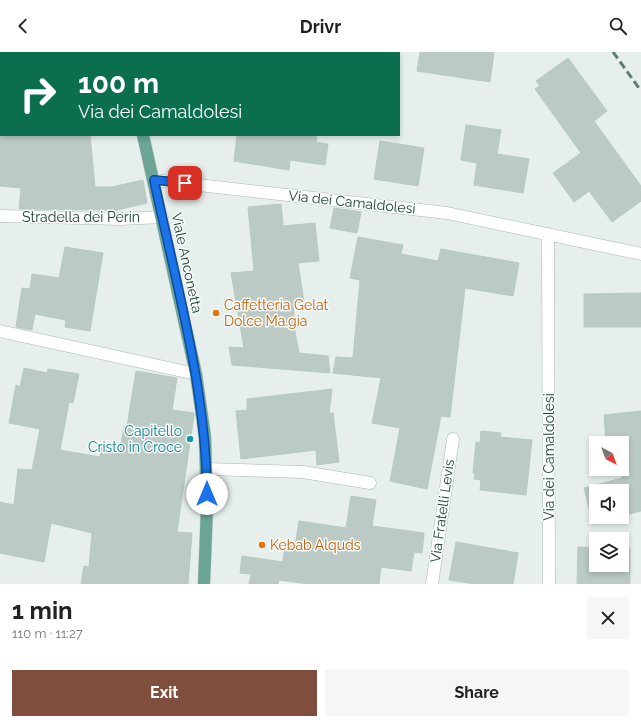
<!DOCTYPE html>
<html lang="en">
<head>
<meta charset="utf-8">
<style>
  body { margin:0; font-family:Raleway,sans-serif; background:#f6f6f6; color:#222; height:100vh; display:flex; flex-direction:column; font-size:15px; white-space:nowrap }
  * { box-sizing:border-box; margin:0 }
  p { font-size:13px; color:#767676 }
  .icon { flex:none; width:22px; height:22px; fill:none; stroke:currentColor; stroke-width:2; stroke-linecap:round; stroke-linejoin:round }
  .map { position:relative; height:532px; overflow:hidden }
  .details { display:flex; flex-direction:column; background:#fff; flex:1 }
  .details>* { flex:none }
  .top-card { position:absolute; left:0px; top:0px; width:400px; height:84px; box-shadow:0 2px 6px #0003; background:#0b6e4f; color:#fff; overflow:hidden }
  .needle { width:26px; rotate:139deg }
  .fabs { position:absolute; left:589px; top:384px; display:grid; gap:8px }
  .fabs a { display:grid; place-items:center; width:40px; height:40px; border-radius:0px; background:#fff; box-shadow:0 2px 6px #0003; font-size:20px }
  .pin { position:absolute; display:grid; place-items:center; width:34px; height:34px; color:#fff; margin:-17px; border-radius:8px; box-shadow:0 2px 6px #0006 }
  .me { position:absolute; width:44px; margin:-22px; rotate:0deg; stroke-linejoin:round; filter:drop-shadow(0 0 3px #0008) }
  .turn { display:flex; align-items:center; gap:14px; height:84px; padding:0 12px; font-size:18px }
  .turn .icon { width:52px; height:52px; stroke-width:2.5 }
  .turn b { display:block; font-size:28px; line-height:34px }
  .round { display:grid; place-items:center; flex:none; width:42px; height:42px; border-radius:0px; background:#f6f6f6 }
  .overview { display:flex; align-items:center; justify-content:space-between; height:68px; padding:0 12px }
  h1 { font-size:24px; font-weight:700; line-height:30px }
  .cta { display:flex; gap:8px; margin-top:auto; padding:8px 12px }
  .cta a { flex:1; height:46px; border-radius:0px; background:#804e3d; color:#fff; font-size:16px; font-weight:700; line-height:46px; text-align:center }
  .cta a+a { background:#f6f6f6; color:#222 }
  header { display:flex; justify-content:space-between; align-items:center; height:52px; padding:0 12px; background:#fff; font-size:18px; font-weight:700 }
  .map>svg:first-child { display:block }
  .building { fill:#bbcac4; stroke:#b8c9c2 }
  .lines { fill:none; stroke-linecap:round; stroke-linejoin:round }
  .street-casing { stroke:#a8b8b2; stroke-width:13 }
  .primary-casing { stroke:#c2cac8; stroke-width:13 }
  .street { stroke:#fff; stroke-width:12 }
  .primary { stroke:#6aa596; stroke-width:12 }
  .rail { stroke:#5f7d75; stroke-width:3; stroke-dasharray:8 4; stroke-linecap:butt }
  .route-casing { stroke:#114b97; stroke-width:10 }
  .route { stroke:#1a73e8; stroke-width:7 }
  .food-dot { fill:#e8710a; stroke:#f7fbf9; stroke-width:1.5 }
  .culture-dot { fill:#0f9aa8; stroke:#f7fbf9; stroke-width:1.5 }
  .labels { text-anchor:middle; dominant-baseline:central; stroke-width:3; stroke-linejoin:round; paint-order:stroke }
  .street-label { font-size:14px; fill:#24423a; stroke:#f7fbf9 }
  .food-label { font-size:14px; fill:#c56008; stroke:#f7fbf9; text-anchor:start }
  .culture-label { font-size:14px; fill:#0d838f; stroke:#f7fbf9; text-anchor:end }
</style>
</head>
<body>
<header><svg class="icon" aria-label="back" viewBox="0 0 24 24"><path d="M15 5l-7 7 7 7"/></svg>Drivr<svg class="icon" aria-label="search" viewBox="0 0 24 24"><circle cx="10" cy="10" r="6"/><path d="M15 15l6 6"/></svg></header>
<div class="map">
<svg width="641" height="532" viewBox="0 0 641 532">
  <rect width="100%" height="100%" fill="#e6efeb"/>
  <path class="building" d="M420,0H494L490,30L417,19Z
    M568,6L607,59L594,69L641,134V149L612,170L589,139L574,150L553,121L581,101L535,37L540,34L536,29Z
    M466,73L501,78L497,102L529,107L523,141L474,133L477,111L461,108Z
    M0,83H90L95,135H112L143,128L147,151L117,158L19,157L21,136L0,134Z
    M237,83H304L317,85L316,90L328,92L325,113L290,108L289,118L234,109Z
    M380,89L424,96L418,134L374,127Z
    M281,152L283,174L315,171L319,209L298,211L304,250L293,251L295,280L299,301L328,304L330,321L232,313L229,295L244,296L231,221L254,219L248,155Z
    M334,156L361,160L357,181L330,176Z
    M358,185L403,193L401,202L438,209L441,197L519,211L513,244L465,236L450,365L441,364L427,437L390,429L400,376L372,371L381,326L333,321L336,305L353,306L360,228L350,226Z
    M65,195L103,201L90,279L65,275L66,268L35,262L32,278L16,275L22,236L30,237L32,222L59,226Z
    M641,241V275H584V242Z
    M24,316L47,321L48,317L79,322L73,351L69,350L60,398L100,405L101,396L120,399L124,374H127L136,319L177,326L172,358L194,361V363L177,480L192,481L188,532H81L84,514L89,515L92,481L51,471L44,510L0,501V450L14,453L18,417L32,418L40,377L9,371L16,333L20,335Z
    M332,337L329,362L333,361L339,410L317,413L316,398L241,407L236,359L247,358V347Z
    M641,359V459L622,464V439H596V465H619L593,472L584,436L622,426V391H606L604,363Z
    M481,379L501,381L500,385L532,388L526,443L480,438L481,428L474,427L475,421H473L476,390L480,391Z
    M351,444L376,448L372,474L424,481L422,501L414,500L411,519L381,515L379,532H309L279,528L278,532H249L251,522L240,521L242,504L283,510L285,492L295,494L299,469L346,476Z
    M456,490L518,501L513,532H475L449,528Z
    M578,495L596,496V513H622V496H630V532H577Z"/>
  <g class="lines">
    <g class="street-casing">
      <path id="street" d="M24,0V1
        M0,45H1
        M154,128L447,161L641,202
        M0,164L121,167L162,165
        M548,182L549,532
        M0,279L196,322
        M207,417L303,420L370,431
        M432,532L453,387"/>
    </g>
    <g class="primary-casing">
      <path id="primary" d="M123,0L124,1
        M143,83L196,322L205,385L207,455L204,532"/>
    </g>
    <use href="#street" class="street"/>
    <use href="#primary" class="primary"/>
    <path class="rail" d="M613,0L641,39"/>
  </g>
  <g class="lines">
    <g class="route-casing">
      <path id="route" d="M185,131L154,128C176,232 206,335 207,442"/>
    </g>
    <use href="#route" class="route"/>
  </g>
  <g class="food-dot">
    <circle cx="216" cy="261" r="4"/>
    <circle cx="262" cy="493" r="4"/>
  </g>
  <circle class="culture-dot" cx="190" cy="387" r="4"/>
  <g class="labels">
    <g class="street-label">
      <text transform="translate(352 150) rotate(6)">Via dei Camaldolesi</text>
      <text x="81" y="165">Stradella dei Perin</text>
      <text transform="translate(187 211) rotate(78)">Viale Anconetta</text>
      <text transform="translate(549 405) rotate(-90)">Via dei Camaldolesi</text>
      <text transform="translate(442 459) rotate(-82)">Via Fratelli Levis</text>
    </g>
    <g class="food-label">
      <text x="224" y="253">Caffetteria Gelat<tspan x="224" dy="16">Dolce Ma.gia</tspan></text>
      <text x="270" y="493">Kebab Alquds</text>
    </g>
    <g class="culture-label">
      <text x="182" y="379">Capitello<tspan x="182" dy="16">Cristo in Croce</tspan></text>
    </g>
  </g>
</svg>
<div class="fabs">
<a><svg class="needle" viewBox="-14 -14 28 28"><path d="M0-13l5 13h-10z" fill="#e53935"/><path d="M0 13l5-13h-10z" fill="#767676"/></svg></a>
<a><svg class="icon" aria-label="sound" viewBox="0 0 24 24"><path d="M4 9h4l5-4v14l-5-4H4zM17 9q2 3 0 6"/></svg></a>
<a><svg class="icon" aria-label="layers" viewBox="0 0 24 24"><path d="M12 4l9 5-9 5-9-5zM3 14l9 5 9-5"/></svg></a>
</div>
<div class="pin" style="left:185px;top:131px;background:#d93025"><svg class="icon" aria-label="arrive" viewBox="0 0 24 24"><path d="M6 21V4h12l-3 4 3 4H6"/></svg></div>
<svg class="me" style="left:207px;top:442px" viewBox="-20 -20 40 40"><circle r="19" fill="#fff"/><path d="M0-13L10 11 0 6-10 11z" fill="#1a73e8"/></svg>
<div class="top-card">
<div class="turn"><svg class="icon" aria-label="right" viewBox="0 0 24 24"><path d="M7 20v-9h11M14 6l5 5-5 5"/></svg><div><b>100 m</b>Via dei Camaldolesi</div></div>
</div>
</div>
<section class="details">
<div class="overview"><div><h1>1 min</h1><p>110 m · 11:27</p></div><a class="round"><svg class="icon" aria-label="close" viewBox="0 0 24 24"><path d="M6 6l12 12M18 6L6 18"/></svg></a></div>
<div class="cta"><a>Exit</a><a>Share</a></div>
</section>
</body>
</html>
